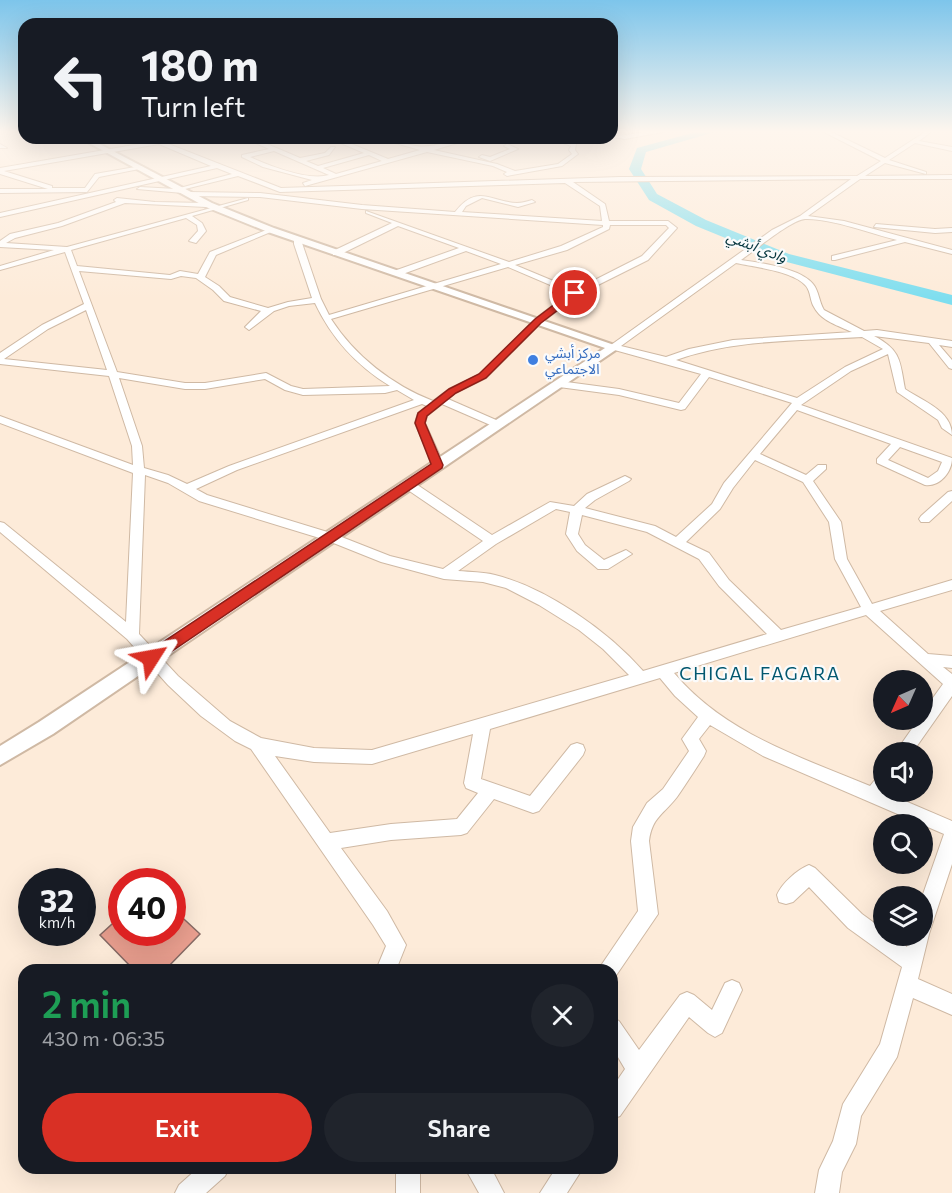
<!DOCTYPE html>
<html lang="en">
<head>
<meta charset="utf-8">
<style>
  body { margin:0; font-family:Commissioner,"Noto Sans Arabic",sans-serif; background:#20242c; color:#f1f3f6; height:100vh; display:flex; flex-direction:column; font-size:22px; white-space:nowrap }
  * { box-sizing:border-box; margin:0 }
  p { font-size:20px; color:#9ea1a6 }
  .icon { flex:none; width:33px; height:33px; fill:none; stroke:currentColor; stroke-width:2; stroke-linecap:round; stroke-linejoin:round }
  .map { position:relative; flex:1; overflow:hidden }
  .details { position:absolute; left:18px; top:964px; width:600px; height:210px; display:flex; flex-direction:column; background:#171b24; border-radius:18px; box-shadow:0 6px 24px #0002 }
  .details>* { flex:none }
  .banner { position:absolute; left:18px; top:18px; width:600px; height:126px; border-radius:18px; box-shadow:0 6px 24px #0002; background:#171b24; color:#f1f3f6; overflow:hidden }
  .needle { width:39px; rotate:225deg }
  .controls { position:absolute; left:873px; top:670px; display:grid; gap:12px }
  .controls a { display:grid; place-items:center; width:60px; height:60px; border-radius:50%; background:#171b24; box-shadow:0 6px 24px #0002; font-size:30px }
  .speed { position:absolute; left:18px; top:868px; display:flex; gap:12px; font-size:30px; font-weight:700; text-align:center }
  .speed>* { display:grid; place-content:center; width:78px; height:78px; border-radius:50%; background:#171b24; box-shadow:0 6px 24px #0002; line-height:1 }
  .speed small { font-size:15px; font-weight:400 }
  .speed .limit { border:9px solid #d22; background:#fff; color:#111 }
  .pin { position:absolute; display:grid; place-items:center; width:51px; height:51px; color:#fff; margin:-26px; border:3px solid #fff; border-radius:50%; box-shadow:0 2px 6px #0007 }
  .me { position:absolute; width:66px; margin:-33px; rotate:56deg; stroke-linejoin:round; filter:drop-shadow(0 0 4px #0008) }
  .turn { display:flex; align-items:center; gap:21px; height:126px; padding:0 24px; font-size:27px }
  .turn .icon { width:78px; height:78px; stroke-width:2.5 }
  .turn b { display:block; font-size:42px; line-height:51px }
  .round { display:grid; place-items:center; flex:none; width:63px; height:63px; border-radius:32px; background:#20242c }
  .head { display:flex; align-items:center; justify-content:space-between; height:102px; padding:0 24px }
  h1 { font-size:36px; font-weight:600; line-height:45px; color:#1e9e55 }
  .cta { display:flex; gap:12px; margin-top:auto; padding:12px 24px }
  .cta a { flex:1; height:69px; border-radius:36px; background:#d93025; color:#fff; font-size:24px; font-weight:600; line-height:69px; text-align:center }
  .cta a+a { background:#20242c; color:#f1f3f6 }
  .map>svg:first-child { display:block }
  .lines { fill:none; stroke-linecap:round; stroke-linejoin:round }
  .river { fill:#7edeef; fill-rule:evenodd }
  .building { fill:#ea9f8f; stroke:#886b65; stroke-width:1.5 }
  .minor-casing { stroke:#cfb9a4; stroke-width:2 }
  .tertiary-casing { stroke:#cfb9a4; stroke-width:4 }
  .minor { fill:#fff; fill-rule:evenodd }
  .tertiary { fill:#fff; fill-rule:evenodd }
  .route { fill:#d93025; stroke:#8d1f18; stroke-width:1.5 }
  .shop-dot { fill:#3f7fe0; stroke:#fbfbfb; stroke-width:2 }
  .labels { text-anchor:middle; dominant-baseline:central; stroke-width:4.5; stroke-linejoin:round; paint-order:stroke }
  .far-shop-label { font-size:14px; fill:#366cbe; stroke:#fbfbfb; text-anchor:start }
  .far-water-label { font-size:15px; font-style:italic; fill:#05353d; stroke:#fbfbfb }
  .neighbourhood-label { font-size:18px; letter-spacing:1.5px; fill:#01576f; stroke:#fbfbfb }
</style>
</head>
<body>
<div class="map">
<svg width="952" height="1193" viewBox="0 0 952 1193">
  <rect width="100%" height="100%" fill="#fdebd9"/>
  <g class="lines">
    <path class="river" d="M696,132H715L646,152L641,169L657,194L706,220L789,254L952,295V305L779,260L696,226L649,200L629,169L637,148Z"/>
  </g>
  <path class="building" d="M172,908L200,934L165,970H134L100,935L122,915V933H172Z"/>
  <g class="lines">
    <g class="minor-casing">
      <path id="minor" d="M646,132H663L625,139L612,137V133L625,135Z
        M824,132H831L885,158L925,132H931L919,141L952,147V151L915,143L889,160L926,172V174L885,163L865,176L952,175V179H860L808,216L844,221L952,250V254L905,242L835,260H832V256L897,240C872,234 830,218 805,219C791,220 754,251 741,260C761,263 800,268 813,284C819,291 819,302 824,310L864,331L877,330L952,341V347L939,345L952,360V369L949,368L929,343L874,336C901,350 900,361 905,389C923,401 952,411 952,435L942,428L938,420L897,392L888,354L851,371L801,405L952,458C952,472 940,487 925,485L877,463V459L891,444L797,410L760,454L806,475L818,465H826V469L813,481L841,522L847,559L872,604L952,580V590L880,611L928,654L952,656V668L943,667L952,674V696L912,753H895L918,720H922V713L943,684L866,615L674,673C724,733 800,757 870,786L878,776L884,774V792L952,821V864L929,934L918,979L952,994V1015L913,998L897,1057L861,1116L856,1144L842,1172L839,1193H815L819,1170L833,1141L843,1104L880,1044L902,967L848,928L809,887L793,902L786,904L779,902L777,895C782,883 797,870 809,865L815,868L862,914L884,930V936H892L907,947L910,936H922V897L944,834L763,756L710,725L699,739L706,751L704,756C695,770 686,784 677,797C664,814 652,817 649,841L658,914L615,977L612,978V970H598L638,911L631,841L633,827L647,803L663,789L689,751L682,739L698,717L675,696L660,678L490,729L481,779L530,796L571,745L577,743L583,745L585,750L583,755L539,811L533,813L494,799L467,833L461,835L391,840L341,848L387,911L406,945L396,970H376L386,946L373,925L251,749L235,741L201,716L168,685L127,639L0,532V522L4,523L126,622L133,473L0,423V416L133,465L132,446L109,376L0,364V353L42,325L84,304L65,252L0,270V266L54,250L0,247V241L10,234L58,223L116,202L114,200L117,198L155,202L206,203L209,205L206,207L125,203L62,226L15,238L6,243L67,247L248,198V200L192,216L202,223L206,231L196,243L189,241L198,231L197,225L186,218L71,250L77,266L170,275L180,271L198,274L210,252L269,229H273V231L216,255L205,277L219,286L230,297L268,308L288,302L312,298L294,244V237H300L321,299L329,315L501,264L466,251L400,275H394V271L459,248L398,226L339,255H333V251L392,223L366,213V211L509,262L561,246L603,227V225L362,209L260,197L189,196L186,194L189,192L260,193L362,205L455,212C478,183 490,202 517,203C522,203 528,201 532,200L535,202L518,207L482,198L466,206L462,212L602,221L600,206L565,183L280,192L238,176L185,189L186,191L183,193L137,189L140,187L176,189L232,174L217,168L0,217V213L211,166L159,144L4,171L52,186V188H85L95,174L141,166L144,168L99,177L87,192L0,193V189H48L0,174V168L157,141L154,138L162,140L188,138L166,143L281,188L620,177L857,176L881,161ZM851,179L800,216L772,230L611,345V349L701,374L679,403L619,389L559,381L554,384L559,387L619,395L681,410L685,409L709,377L792,403L724,483L712,504L676,537L655,526L585,508L595,500L629,481L631,479L625,476L587,494L574,506L550,502L492,535L413,482H405L403,485L405,488L483,541L443,569L390,556L334,534L207,495L196,489L237,470L422,404L427,406L418,413L415,423L434,467H442L444,465L425,423L427,416L442,404L495,427H503V423L448,399L455,393L486,378L541,323L578,295L648,260L677,228L668,221H609L605,204L573,182ZM610,225H666L669,228L642,256L575,290L515,265L567,250L609,229ZM736,263C754,267 794,271 806,286C811,292 810,301 814,307C821,321 839,326 852,332L733,340L689,349L666,357L621,346ZM508,267L569,293L535,319L480,374L449,389L433,401C392,385 355,356 331,319ZM79,271L171,279L181,276L196,278L213,290L224,301L261,311L245,327L249,330L274,311L289,306L315,303C332,339 356,365 390,386L303,389L291,386L266,373L205,383H185L117,372ZM86,310L107,370L4,359L48,329ZM862,337L883,349L845,367L797,398L676,360C734,339 800,341 862,337ZM119,378L185,389H205L265,379L285,390L303,395L385,393L397,390L414,400L229,466L187,484L168,475L144,468L142,446ZM900,447L942,462L938,471L928,478L888,460ZM755,460L803,482L829,522L835,559L861,607L781,630L729,580L709,553L686,542L720,509L733,488ZM145,475L168,483L199,501L326,540L381,562L444,579L483,582L506,588L539,605L579,630L603,649L629,675L372,750L314,748L261,738L230,721L178,676L139,634ZM556,509L570,512L566,534L577,551L598,569H608L632,554L626,550L604,560L585,545L578,534L582,515L647,532L699,559L719,586L767,634L643,671C608,631 547,588 495,575C483,572 471,572 458,571L496,544ZM473,734L464,783L466,788L478,793L457,819L391,824L330,833L275,756L314,762L372,764Z
        M245,138H253L300,158L325,153L331,147H335L329,155L306,161L318,166L364,153L329,138H337L388,159L420,150L395,143V138H401L400,141C428,155 446,138 474,138L434,150L497,164L515,171L558,164L572,154L569,150L571,146L558,141L561,138H569L565,140L576,144L575,150L578,154L562,166L507,176L504,174L507,172L493,166L427,152L305,186L303,183L312,180L263,167L242,157V155L269,149ZM274,151L329,175C308,181 270,166 250,157ZM369,155L382,161L336,174L323,168Z
        M0,144L7,148H0Z
        M507,144L518,149L490,161L479,157L482,155L490,157L510,149L504,146Z
        M876,224L935,229L952,228V232L935,233L874,227Z
        M952,491V501L929,522H921L919,519L921,516L948,492Z
        M732,980L739,983L742,990L722,1033L715,1037L708,1033L689,1017L620,1116L612,1119V1088L625,1069L612,1047V1017L619,1021L639,1050L680,995L687,992L694,995L712,1010L725,983Z
        M198,1168H229L225,1176L206,1193H175L179,1185Z
        M396,1168H420V1193H396Z
        M465,1168H491L504,1193H479Z
        M556,1168H583L567,1193H540Z"/>
    </g>
    <g class="tertiary-casing">
      <path id="tertiary" d="M80,138H88L212,203L274,228L620,347L53,734L0,765V746L39,722L605,348L268,232L206,207Z"/>
    </g>
    <use href="#minor" class="minor"/>
    <use href="#tertiary" class="tertiary"/>
  </g>
  <linearGradient id="sky" x2="0" y2="1"><stop stop-color="#7dc5eb"/><stop offset="0.44" stop-color="#fef6ee"/><stop offset="1" stop-color="#fef6ee" stop-opacity="0"/></linearGradient>
  <rect width="952" height="299" fill="url(#sky)"/>
  <path class="route" d="M572,291L580,293L541,323L486,378L456,393L427,416L425,423L443,465L442,468L156,662H145L143,658L145,654L431,464L415,423L418,413L449,389L479,374L535,319Z"/>
  <circle class="shop-dot" cx="533" cy="360" r="6"/>
  <g class="labels">
    <g class="far-shop-label">
      <text x="545" y="352">مركز أبشي<tspan x="545" dy="16">الاجتماعي</tspan></text>
    </g>
    <g class="far-water-label">
      <text transform="translate(757 246) rotate(21)">وادي أبشي</text>
    </g>
    <g class="neighbourhood-label">
      <text x="760" y="673">CHIGAL FAGARA</text>
    </g>
  </g>
</svg>
<div class="controls">
<a><svg class="needle" viewBox="-14 -14 28 28"><path d="M0-13l5 13h-10z" fill="#e53935"/><path d="M0 13l5-13h-10z" fill="#9ea1a6"/></svg></a>
<a><svg class="icon" aria-label="sound" viewBox="0 0 24 24"><path d="M4 9h4l5-4v14l-5-4H4zM17 9q2 3 0 6"/></svg></a>
<a><svg class="icon" aria-label="search" viewBox="0 0 24 24"><circle cx="10" cy="10" r="6"/><path d="M15 15l6 6"/></svg></a>
<a><svg class="icon" aria-label="layers" viewBox="0 0 24 24"><path d="M12 4l9 5-9 5-9-5zM3 14l9 5 9-5"/></svg></a>
</div>
<div class="speed"><div>32<small>km/h</small></div><div class="limit">40</div></div>
<div class="pin" style="left:575px;top:293px;background:#d93025"><svg class="icon" aria-label="arrive" viewBox="0 0 24 24"><path d="M6 21V4h12l-3 4 3 4H6"/></svg></div>
<svg class="me" style="left:151px;top:658px" viewBox="-20 -20 40 40"><path d="M0-17L14 15 0 8-14 15z" fill="#d93025" stroke="#fff" stroke-width="4"/></svg>
<div class="banner">
<div class="turn"><svg class="icon" aria-label="left" viewBox="0 0 24 24"><path d="M17 20v-9H6M10 6l-5 5 5 5"/></svg><div><b>180 m</b>Turn left</div></div>
</div>
<section class="details">
<div class="head"><div><h1>2 min</h1><p>430 m · 06:35</p></div><a class="round"><svg class="icon" aria-label="close" viewBox="0 0 24 24"><path d="M6 6l12 12M18 6L6 18"/></svg></a></div>
<div class="cta"><a>Exit</a><a>Share</a></div>
</section>
</div>
</body>
</html>
